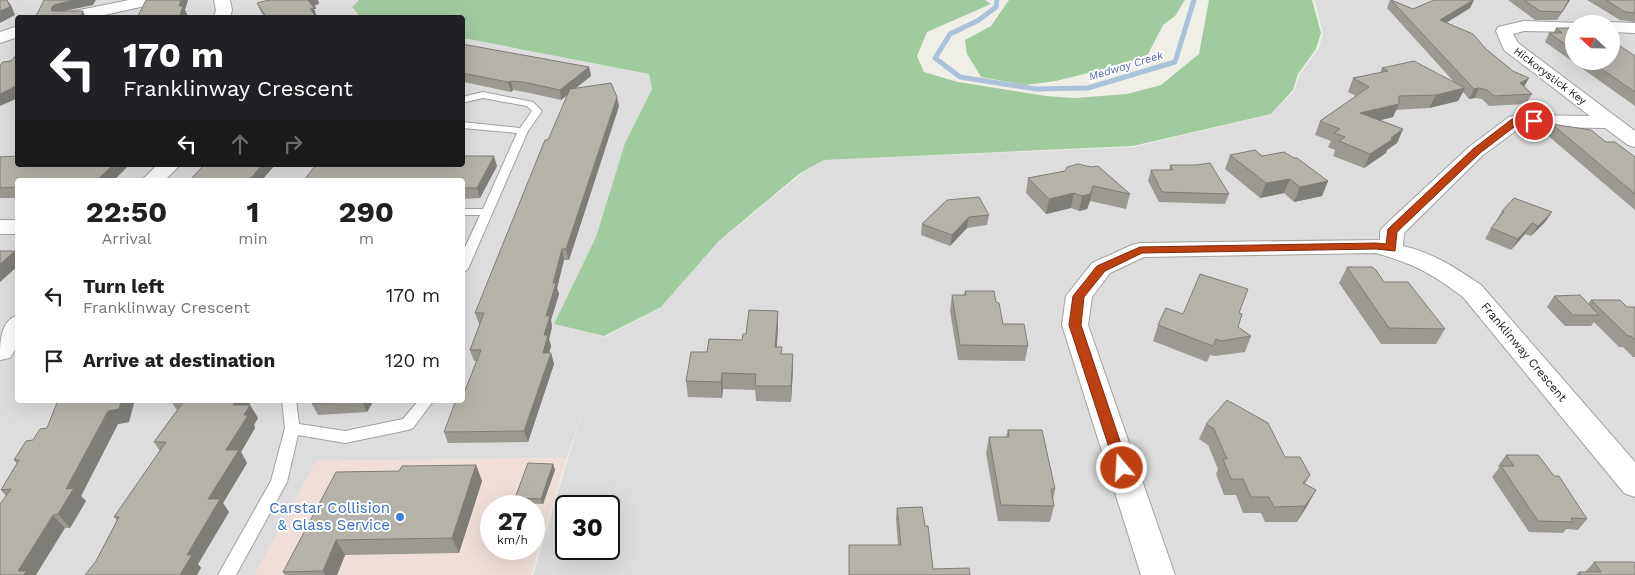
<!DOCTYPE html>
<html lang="en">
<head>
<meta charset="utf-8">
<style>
  body { margin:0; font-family:"Work Sans",sans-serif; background:#f6f6f6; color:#202124; height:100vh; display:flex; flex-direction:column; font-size:19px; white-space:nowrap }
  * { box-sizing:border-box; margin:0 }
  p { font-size:16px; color:#757577 }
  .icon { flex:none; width:28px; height:28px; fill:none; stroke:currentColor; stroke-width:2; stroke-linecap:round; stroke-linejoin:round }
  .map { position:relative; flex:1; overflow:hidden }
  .drawer { position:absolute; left:15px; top:178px; width:450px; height:225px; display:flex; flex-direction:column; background:#fff; border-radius:5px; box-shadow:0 5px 20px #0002 }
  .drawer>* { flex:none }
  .guide { position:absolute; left:15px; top:15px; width:450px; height:152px; border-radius:5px; box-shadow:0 5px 20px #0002; background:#202124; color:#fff; overflow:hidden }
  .needle { width:32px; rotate:292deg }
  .fabs { position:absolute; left:1565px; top:15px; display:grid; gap:10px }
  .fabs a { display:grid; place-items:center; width:55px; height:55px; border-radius:50%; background:#fff; box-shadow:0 5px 20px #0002; font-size:25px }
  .speed { position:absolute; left:480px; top:495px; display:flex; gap:10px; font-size:25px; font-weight:700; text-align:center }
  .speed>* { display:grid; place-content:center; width:65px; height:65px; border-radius:50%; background:#fff; box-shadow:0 5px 20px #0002; line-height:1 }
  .speed small { font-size:12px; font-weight:400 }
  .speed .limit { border:2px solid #111; border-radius:8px; background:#fff; color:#111 }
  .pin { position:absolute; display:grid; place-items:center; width:42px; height:42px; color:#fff; margin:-21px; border:2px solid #fff; border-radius:50%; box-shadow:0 1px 5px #0007 }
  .me { position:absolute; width:55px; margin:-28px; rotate:342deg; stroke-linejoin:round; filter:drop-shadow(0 0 4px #0008) }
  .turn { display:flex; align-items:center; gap:18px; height:105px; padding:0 25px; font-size:22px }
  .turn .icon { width:65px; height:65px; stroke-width:2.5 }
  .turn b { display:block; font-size:35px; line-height:42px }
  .lanes { display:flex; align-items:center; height:48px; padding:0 25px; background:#0003; justify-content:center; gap:25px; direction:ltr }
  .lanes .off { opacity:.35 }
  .eta { display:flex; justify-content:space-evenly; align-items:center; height:85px; text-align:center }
  .eta b { font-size:30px; font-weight:700; line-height:35px }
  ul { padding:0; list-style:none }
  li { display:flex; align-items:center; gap:15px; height:65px; padding:0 25px }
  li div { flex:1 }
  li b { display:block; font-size:19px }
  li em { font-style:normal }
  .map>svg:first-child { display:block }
  .residential { fill:#dedddd; fill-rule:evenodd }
  .commercial { fill:#efdfd8; fill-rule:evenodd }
  .forest { fill:#a0cb9f }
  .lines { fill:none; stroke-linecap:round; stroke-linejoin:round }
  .stream { stroke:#abc2d9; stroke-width:5 }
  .service-casing { stroke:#a1a1a1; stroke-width:2 }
  .minor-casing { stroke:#a1a1a1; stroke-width:2 }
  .service { fill:#fff; fill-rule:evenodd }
  .minor { fill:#fff; fill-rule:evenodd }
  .wall { fill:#9c9992 }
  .shaded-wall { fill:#7f7d77 }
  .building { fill:#b5b2aa; stroke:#7f7d77 }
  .route { fill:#be4011; stroke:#7c2a0b }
  .shop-dot { fill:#3f7fe0; stroke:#fff; stroke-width:2 }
  .labels { text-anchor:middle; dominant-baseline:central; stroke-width:4; stroke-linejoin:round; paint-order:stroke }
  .far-water-label { font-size:11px; font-style:italic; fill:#5467a8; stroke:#fff }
  .far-street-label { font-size:11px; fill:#202020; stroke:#fff }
  .street-label { font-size:12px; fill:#202020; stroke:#fff }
  .near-shop-label { font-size:15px; fill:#366cbe; stroke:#fff; text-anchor:end }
</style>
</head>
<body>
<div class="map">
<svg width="1635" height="575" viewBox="0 0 1635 575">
  <rect width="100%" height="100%" fill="#efefe7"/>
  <path class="residential" d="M0,0H359L352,7L360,17L18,18V165H462L463,38L649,74L652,89L625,143L596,237L554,324L605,337L661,307L720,241L800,175L824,160L1134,147L1272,114L1294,91L1300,74L1318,50L1323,34L1315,0H1635V575H533L583,409L567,458L316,461L255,575H0ZM1574,24H1611V61H1574ZM18,180H462V400H18ZM566,506H609V549H566Z"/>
  <path class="commercial" d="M567,458L531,575H255L316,461ZM491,506H534V549H491Z"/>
  <path class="forest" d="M359,0H985L991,4L927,32L917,56L924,72L958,82L1046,96L1075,98L1127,94L1161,85L1199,54L1209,0H1312L1321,33L1316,49L1298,74L1293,90L1271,114L1133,146L824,160L799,174L719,241L661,307L604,336L554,324L596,237L625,143L652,89L649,74L463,38L462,18L360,17L352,7Z
    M1009,0H1185L1175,16L1163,25L1148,54L1128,63L1056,81L1025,85L981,77L967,54L965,40L991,26Z"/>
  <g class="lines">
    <path class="stream" d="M997,0L996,7L979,20L950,34L935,58L960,77L1036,89L1088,88L1175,62L1194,0"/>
    <g class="service-casing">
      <path id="service" d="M483,92L533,102L542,111L528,131L468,269L462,273V254L480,215H462V209H483L517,133L462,128V122L520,128L532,111L527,106L483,98L462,103V97Z
        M282,400H296L299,424L345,431L403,419L419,400H434L413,428L408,430L345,443L298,435L287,482L236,575H218L271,481L285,428Z"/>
    </g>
    <g class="minor-casing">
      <path id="minor" d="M129,0H160L158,3L91,18H57L59,15L65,13Z
        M214,0H230L232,10L230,18H214L216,10Z
        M1524,21L1580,23L1574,24V32L1524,31L1513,34L1518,43L1635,131V147L1628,145L1605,128L1521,127L1483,155L1404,233L1403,246C1433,253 1456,268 1481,285L1635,462V497L1624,493L1463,297C1431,273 1414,264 1376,253L1144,257L1110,273L1092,297L1088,325L1175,575H1141L1062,325L1066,296L1092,263L1132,245L1140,243L1380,240V231L1384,226L1469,147L1509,117L1516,115L1590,116L1504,50L1496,31L1498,27Z
        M1611,22L1635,23V33L1611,32V24H1605Z
        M18,26V37L0,43V32Z
        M157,165H180L165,180H142Z
        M0,220H18V234H0Z
        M18,315V345L10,358L0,360C0,342 0,321 18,315Z"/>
    </g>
    <use href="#service" class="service"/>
    <use href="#minor" class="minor"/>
  </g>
  <path class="wall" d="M267,0H318L319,4L315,5L316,9H314L317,17L265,18L261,12L257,3L267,1Z
    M1390,0H1392L1413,9L1474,0L1470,8L1446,23L1486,49L1532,94L1526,104L1489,106L1482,99L1475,98L1469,99L1463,92L1458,101L1429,108L1396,110L1393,117L1380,120L1403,129L1397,143L1387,150L1386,153L1364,168L1333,156L1335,150L1328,147L1331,141L1315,135L1320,121L1356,96L1348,92L1353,78L1380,73L1382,68L1454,82L1387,8Z
    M1508,0H1570L1557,20H1535Z
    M1587,0H1635V22L1620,20Z
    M1556,28H1574V61H1611L1635,56V106L1545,42L1549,33H1553Z
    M462,44L589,67L591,76L575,88L619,106L569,260H564L557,288L559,294L551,320L552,327L549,339L551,346L549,353H551L554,364L528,442L448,443L444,432L464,393L477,361H474L470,350L480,324H479L475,313L568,95L561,100L525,92L513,90L511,92L464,82L462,83Z
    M1552,124L1606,142L1635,157V210L1546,134Z
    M1230,155L1262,156L1328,181L1322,196L1294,202L1284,193L1260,198L1225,169Z
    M0,157L129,165L114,180H18V198H0Z
    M1170,165H1196L1229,194L1225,204L1159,202L1148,181L1151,170H1169Z
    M497,166L480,198L462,199V180Z
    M1065,171L1130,194L1126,209L1090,201L1087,209L1079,211L1071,208L1046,214L1026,193L1028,178Z
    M947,200L989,215L987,225L967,228L950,246L921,235L922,224Z
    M1502,211L1552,212L1545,222L1531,236L1525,234L1511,250L1485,239L1491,228L1497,222L1496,221Z
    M1347,267L1384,282L1445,329L1436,344H1381L1339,283Z
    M965,291L996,302L1003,324L1028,346L1025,361L958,360L950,311L952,295H964Z
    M1554,296L1588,304L1591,300L1627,307H1635V357H1633L1623,347H1619L1594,322L1591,326H1565L1547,307Z
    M1239,313L1238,327L1251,336L1245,352L1215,356L1210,355L1207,362L1153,341L1158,325L1183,314Z
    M778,327L777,347L793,369L791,402L756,401L755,390L723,389L722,398L688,397L686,381L707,352L742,340L746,334Z
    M170,400H252L249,405H250L258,418L254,425L255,428L241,452L247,463L223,503L229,512L198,564L201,568L96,561L117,521L114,517L160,451L154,442L177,410Z
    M315,400H374L367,412L318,415L312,404Z
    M129,422L118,424L81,496L86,501L70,528H65L6,496L1,490L17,464L14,460L33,440L47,428Z
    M1206,424L1285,457L1310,475L1305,484L1316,490L1307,506L1297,522H1265L1261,513H1243L1236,495H1224L1216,474L1218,469L1208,445L1199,439Z
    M1008,430L1055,489L1053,500L1054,506L1050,522L998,521L986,453L989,437H1006Z
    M1506,455L1554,476L1587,519L1578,530L1566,529L1563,533L1529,532L1492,477L1499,468L1498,466Z
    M553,464L555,470L543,504L517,503L515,498Z
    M476,465L482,481L459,553L345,555L337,575H285L283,572L399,471Z
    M897,508L925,526L933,569L970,575H849V545H898L896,519Z
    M1594,562L1635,575H1576L1579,572H1585Z"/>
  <path class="shaded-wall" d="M7,0L11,5L15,15L0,23V11Z
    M73,0H96L93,5L64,11L55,17L51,8L54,5Z
    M181,0H188L185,10L187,14L186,18H179V6Z
    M308,0H318L319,4L315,5L316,9H314L317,17L313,18L310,9Z
    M1474,0L1470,8L1436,29L1440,20Z
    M1569,0H1570L1557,20L1562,12Z
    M83,11L86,18H80Z
    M589,67L591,76L561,100L560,90Z
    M1529,78L1524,87L1520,83Z
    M511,81L513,90L511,92L508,82Z
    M18,85V98L0,106V94Z
    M1465,88L1458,101L1429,108L1436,95Z
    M1479,88L1475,98L1469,99L1474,89Z
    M617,97L619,106L569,260L566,249Z
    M1399,104L1393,117L1354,127L1360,113Z
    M1403,129L1397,143L1387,150L1386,153L1364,168L1370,154Z
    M494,156L497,166L480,198L477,188Z
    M113,165H129L114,180H97Z
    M262,165H275L262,180H249Z
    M1290,179L1284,193L1260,198L1266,183Z
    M1328,181L1322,196L1294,202L1300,187Z
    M1093,186L1090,201L1087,209L1079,211L1082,196Z
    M1074,193L1071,208L1046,214L1049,199Z
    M1552,212L1545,222L1531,236L1538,226Z
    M969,217L967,228L950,246L952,235Z
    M1532,223L1525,234L1511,250L1518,239Z
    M562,249L564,260L557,288L559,294L551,320L552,327L549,339L551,346L546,364L543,353L546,316Z
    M15,251L18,254V266L0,282V264Z
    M778,311V327L775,363V347Z
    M551,353L554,364L528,442L524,431Z
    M793,354V369L791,402V386Z
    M722,373L723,389L722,398L721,382Z
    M122,400H135L129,422L118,424L81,496L86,501L70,528L58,514L66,489L108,411Z
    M236,400H252L241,418L233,405Z
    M363,400H374L367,412L362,401Z
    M250,405L258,418L254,425L255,428L241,452L247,463L223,503L229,512L198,564L201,568L197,575H180L226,450L244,415Z
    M553,464L555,470L543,504L541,499Z
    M476,465L482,481L459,553L452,538Z
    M1316,490L1307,506L1297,522L1305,506Z
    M53,515L65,528L36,575H22L18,571Z
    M336,540L345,555L337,575H325L323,571Z"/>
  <path class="building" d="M0,0H7L10,7L0,11Z
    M44,0H73L54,5L51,8L52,11H83L80,18H35Z
    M146,0H181L179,6H183L179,18H137Z
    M269,0H310H308L314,8L310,9L317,18H267L257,3Z
    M1391,0L1413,9L1434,0H1473L1440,20L1473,34L1486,49L1513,71L1529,78L1520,83L1532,94L1494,96L1487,90L1479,88L1474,89Z
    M1524,0H1569L1562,12L1540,11Z
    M1606,0H1635V13L1625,12Z
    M1556,28H1574V50L1549,33H1562Z
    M1611,40L1635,56V92L1590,61H1611Z
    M462,44L589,67L560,90L523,82L511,81L508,82L462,73Z
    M18,53V85L0,94V65L3,62L11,61Z
    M1414,61L1465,88L1436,95L1399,96V104L1360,113L1403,129L1391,138L1393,139L1370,154L1339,141L1345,137L1334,133L1340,129L1320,121L1369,87L1353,78L1388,71L1382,68Z
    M611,83L617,97L566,249H562L553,283H556L546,316H550L544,335H548L543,353H551L524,431L444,432L456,400H462V393H464L481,350H470L484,313H475L545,140H548L570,89Z
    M1552,124L1591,130L1606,142H1615L1635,157V194Z
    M1255,150L1262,156L1284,152L1294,158H1297L1328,181L1300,187L1290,179L1266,183L1230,155Z
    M18,156V165H113L97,180H18V187L0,188V157Z
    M462,156H494L477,188H462V180H304L316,165H462Z
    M1210,163L1229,194L1162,192L1151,170H1173L1170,165H1196Z
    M1078,164L1091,167L1098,166L1130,194L1093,186L1090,194L1082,196L1074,193L1049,199L1028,178L1065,171L1067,167Z
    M204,165H262L249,180H190Z
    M979,197L989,215L969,217L952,235L922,224L947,200Z
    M1514,198L1552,212L1538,226L1532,223L1518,239L1491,228L1504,212L1502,211Z
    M0,251H15L0,264Z
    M1347,267H1372L1376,270L1384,282H1408L1445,329L1389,328Z
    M1200,274L1248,289L1239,313L1242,314L1238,327L1251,336L1221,341L1216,339L1213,346L1158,325L1166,308L1183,314Z
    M965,291H994L996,302L999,303L1003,324H1024L1028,346L960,345L952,295H966Z
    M1580,295L1599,315H1573L1554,296Z
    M1591,300H1620L1627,307H1635V340L1631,336H1628Z
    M749,310L778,311L775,347H782L781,354H793L791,386H755L756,374L722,373L721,382L686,381L691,352H707L709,339L742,340L743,334H746Z
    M58,400H122L119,409L108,411L66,489L74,488L58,514L53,515L18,571H27L23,575H0V504L11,489L1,490L19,460H14L26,441L33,440L40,429L47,428Z
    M185,400H236L233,405H250L244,415H248L226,450H239L208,499H220L187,555H192L180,575H85L96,561L119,517H114L166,442H154Z
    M315,400H363L362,401L312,404Z
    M1227,400L1268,423L1285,457H1300L1310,475L1303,483L1316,490L1305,506L1274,507L1269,497H1251L1243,479H1231L1223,459H1227L1214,429L1206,424Z
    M1008,430H1042L1055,489H1051L1054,506L1001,505L989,437H1009Z
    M1506,455H1538L1554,476H1559L1587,519L1571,518L1573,522L1538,521L1501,466H1514Z
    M528,463L553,464L541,499L515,498Z
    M476,465L452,538L336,540L323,571L283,572L336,472L399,471L402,466Z
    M922,507L925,526H928L933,569L969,568L970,575H849V545H901L897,508Z
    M1594,562H1634L1635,563V575H1581L1579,572H1601Z"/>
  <path class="route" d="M1512,119H1534L1539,121L1534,124H1518L1480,153L1397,232L1395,251L1376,249L1142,253L1105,271L1084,297L1081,325L1129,468L1127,472L1122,474L1117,472L1069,325L1073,296L1097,266L1140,247L1376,243L1386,244L1388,229L1473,149Z"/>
  <circle class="shop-dot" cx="400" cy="517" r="5"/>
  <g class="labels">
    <g class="far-water-label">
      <text transform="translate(1126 66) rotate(-17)">Medway Creek</text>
    </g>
    <g class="far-street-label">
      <text transform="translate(1550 76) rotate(37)">Hickorystick Key</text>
    </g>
    <g class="street-label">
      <text transform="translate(1524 352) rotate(50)">Franklinway Crescent</text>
    </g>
    <g class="near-shop-label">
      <text x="390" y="508">Carstar Collision<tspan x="390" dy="17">&amp; Glass Service</tspan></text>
    </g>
  </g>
</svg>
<div class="fabs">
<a><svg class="needle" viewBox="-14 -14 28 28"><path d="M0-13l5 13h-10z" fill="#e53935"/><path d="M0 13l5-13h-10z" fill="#757577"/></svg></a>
</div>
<div class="speed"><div>27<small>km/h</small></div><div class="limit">30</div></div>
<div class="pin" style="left:1534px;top:121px;background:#d93025"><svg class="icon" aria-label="arrive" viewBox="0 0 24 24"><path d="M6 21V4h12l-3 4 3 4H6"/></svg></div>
<svg class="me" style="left:1122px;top:468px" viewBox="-20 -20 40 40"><circle r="17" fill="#be4011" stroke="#fff" stroke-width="3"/><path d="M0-11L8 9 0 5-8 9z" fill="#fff"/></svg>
<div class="guide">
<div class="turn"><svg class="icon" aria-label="left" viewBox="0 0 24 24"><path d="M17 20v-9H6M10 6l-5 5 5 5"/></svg><div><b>170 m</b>Franklinway Crescent</div></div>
<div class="lanes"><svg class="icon" aria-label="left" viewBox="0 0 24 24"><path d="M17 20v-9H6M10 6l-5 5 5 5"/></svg><svg class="icon off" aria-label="ahead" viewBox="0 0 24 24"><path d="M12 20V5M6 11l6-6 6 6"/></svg><svg class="icon off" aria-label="right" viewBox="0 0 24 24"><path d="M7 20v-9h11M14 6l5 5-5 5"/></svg></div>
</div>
<section class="drawer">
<div class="eta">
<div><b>22:50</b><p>Arrival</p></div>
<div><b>1</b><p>min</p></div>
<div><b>290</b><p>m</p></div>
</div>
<ul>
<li><svg class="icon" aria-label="left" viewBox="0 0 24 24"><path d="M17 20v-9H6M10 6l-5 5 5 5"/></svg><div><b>Turn left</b><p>Franklinway Crescent</p></div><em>170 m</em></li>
<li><svg class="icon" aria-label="arrive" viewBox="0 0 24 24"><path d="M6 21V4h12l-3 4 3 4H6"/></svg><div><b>Arrive at destination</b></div><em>120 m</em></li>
</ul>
</section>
</div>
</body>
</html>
